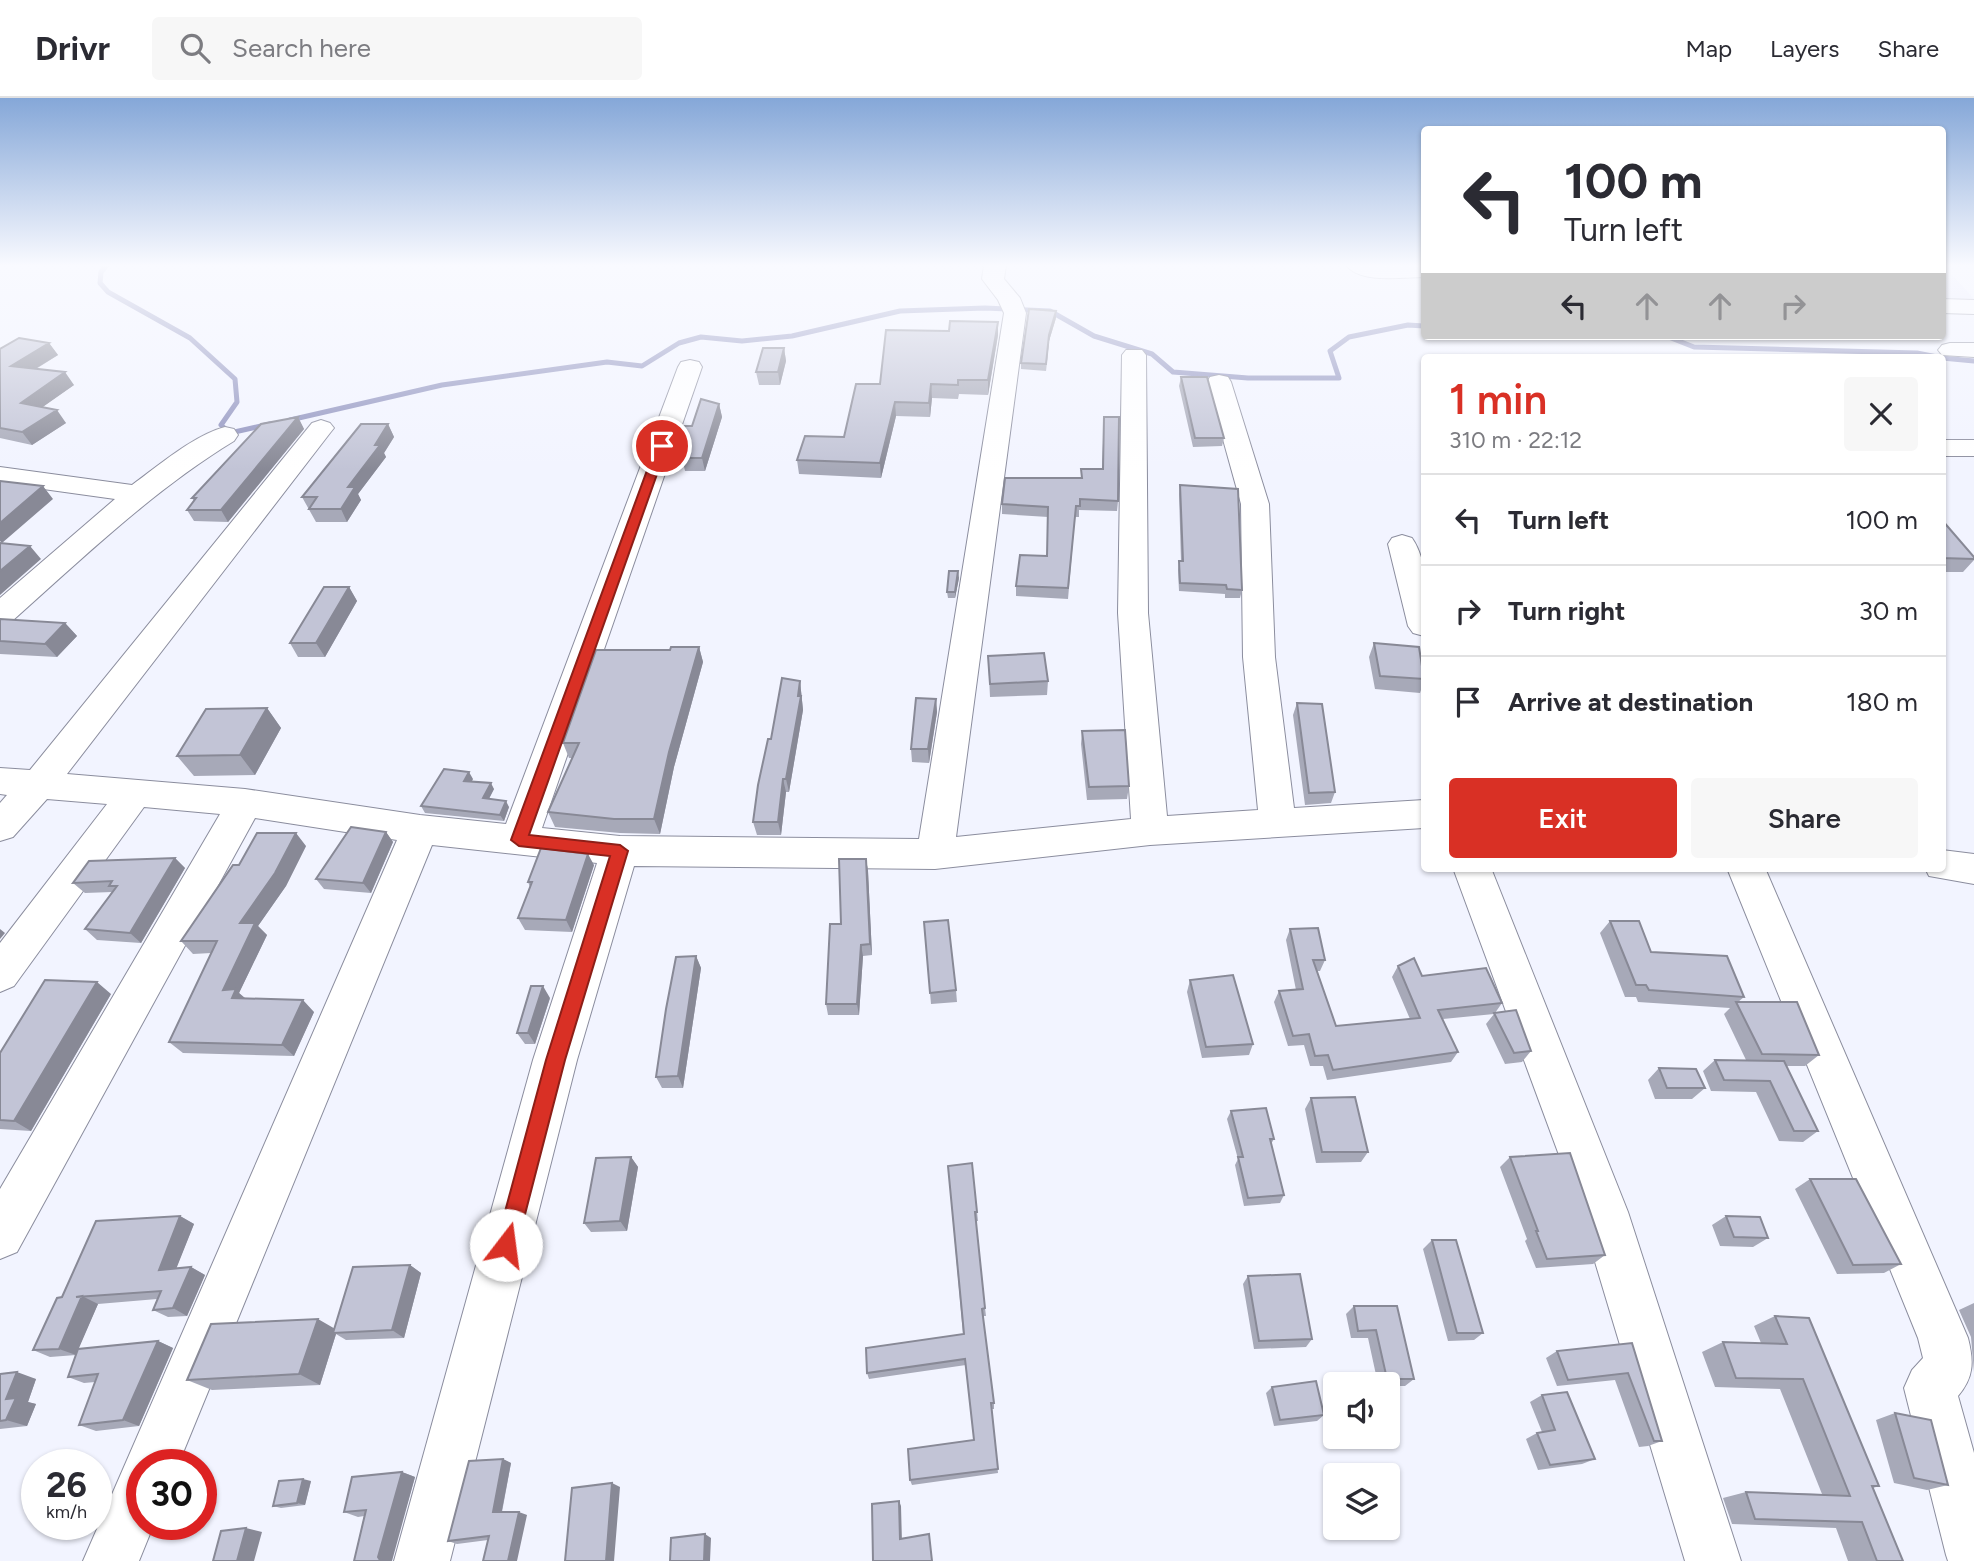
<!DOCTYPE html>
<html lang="en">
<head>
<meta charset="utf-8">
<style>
  body { margin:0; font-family:Figtree,sans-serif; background:#f7f7f7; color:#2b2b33; height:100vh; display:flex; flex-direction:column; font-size:26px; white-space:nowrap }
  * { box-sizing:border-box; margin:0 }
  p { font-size:23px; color:#7c7c81 }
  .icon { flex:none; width:38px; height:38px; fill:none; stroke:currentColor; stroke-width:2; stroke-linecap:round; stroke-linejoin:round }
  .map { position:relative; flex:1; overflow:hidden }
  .side { position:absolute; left:1421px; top:256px; width:525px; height:518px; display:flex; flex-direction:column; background:#fff; border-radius:7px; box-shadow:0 2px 5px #0004 }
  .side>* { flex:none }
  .banner { position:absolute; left:1421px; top:28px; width:525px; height:214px; border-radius:7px; box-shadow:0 2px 5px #0004; background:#fff; color:#2b2b33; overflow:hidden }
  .fabs { position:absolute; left:1323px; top:1274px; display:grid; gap:14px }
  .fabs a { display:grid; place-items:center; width:77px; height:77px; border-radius:7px; background:#fff; box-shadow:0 2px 5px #0004; font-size:35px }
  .speed { position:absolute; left:21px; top:1351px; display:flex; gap:14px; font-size:35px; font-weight:700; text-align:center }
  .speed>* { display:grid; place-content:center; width:91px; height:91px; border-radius:50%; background:#fff; box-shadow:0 2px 5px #0004; line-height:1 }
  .speed small { font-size:18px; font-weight:400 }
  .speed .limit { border:10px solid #d22; background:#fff; color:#111 }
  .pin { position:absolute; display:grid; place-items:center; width:60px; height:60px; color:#fff; margin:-30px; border:4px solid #fff; border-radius:50%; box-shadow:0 2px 7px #0007 }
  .me { position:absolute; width:77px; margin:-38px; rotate:15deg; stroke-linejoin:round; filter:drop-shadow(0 0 5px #0008) }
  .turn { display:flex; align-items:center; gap:24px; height:147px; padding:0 28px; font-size:32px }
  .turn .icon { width:91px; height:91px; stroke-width:2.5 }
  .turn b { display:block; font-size:49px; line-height:60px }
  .lanes { display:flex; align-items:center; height:66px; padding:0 28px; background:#0003; justify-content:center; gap:35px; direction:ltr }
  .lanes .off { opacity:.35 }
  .round { display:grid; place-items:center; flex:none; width:74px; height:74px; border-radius:7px; background:#f7f7f7 }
  .summary { display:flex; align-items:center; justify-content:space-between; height:119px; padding:0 28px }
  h1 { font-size:42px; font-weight:600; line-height:52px; color:#d93025 }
  .primary-button { display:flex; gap:14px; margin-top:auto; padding:14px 28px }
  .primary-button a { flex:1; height:80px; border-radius:7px; background:#d93025; color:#fff; font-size:28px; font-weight:600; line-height:80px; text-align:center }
  .primary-button a+a { background:#f7f7f7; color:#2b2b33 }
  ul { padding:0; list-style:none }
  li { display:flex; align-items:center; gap:21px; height:91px; padding:0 28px; border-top:2px solid #e1e1e2 }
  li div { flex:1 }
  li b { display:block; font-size:26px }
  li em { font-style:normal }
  header { display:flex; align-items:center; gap:42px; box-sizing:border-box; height:98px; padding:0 35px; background:#fff; border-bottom:2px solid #e1e1e2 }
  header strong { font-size:33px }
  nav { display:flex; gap:38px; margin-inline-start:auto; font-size:24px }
  .search { width:490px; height:63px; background:#f7f7f7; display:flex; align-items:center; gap:18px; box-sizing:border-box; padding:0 24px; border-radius:7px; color:#7c7c81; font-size:26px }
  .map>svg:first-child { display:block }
  .built { fill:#e4e6fb }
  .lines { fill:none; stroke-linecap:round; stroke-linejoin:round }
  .stream { stroke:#9093bf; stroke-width:5 }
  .minor-casing { stroke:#8b8d9e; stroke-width:2 }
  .minor { fill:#fff; fill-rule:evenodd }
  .wall { fill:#a7a9b8 }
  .shaded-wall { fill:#888996 }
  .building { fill:#c2c4d6; stroke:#888996; stroke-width:2 }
  .route { fill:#d93025; stroke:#8d1f18; stroke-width:2 }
</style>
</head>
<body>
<header>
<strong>Drivr</strong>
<div class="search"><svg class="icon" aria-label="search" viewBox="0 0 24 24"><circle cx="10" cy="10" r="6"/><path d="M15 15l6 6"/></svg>Search here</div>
<nav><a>Map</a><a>Layers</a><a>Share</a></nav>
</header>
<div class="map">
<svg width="1974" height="1463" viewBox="0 0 1974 1463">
  <rect width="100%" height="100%" fill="#f2f4ff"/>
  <path class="built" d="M1943,167L1974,201V214L1943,212Z"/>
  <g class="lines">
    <path class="stream" d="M107,167L101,174L100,185L108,194L190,240L235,281L237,304L221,327L230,335L270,326
      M1666,238L1694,249L1917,255L1937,259
      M1942,260L1974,263
      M290,322L442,287L607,264L642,268L679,245L701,239L742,243L792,238L900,213L985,210L1050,213L1094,238L1152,256L1173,274L1248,280H1339L1330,253L1349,239L1408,227L1424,228"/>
    <g class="minor-casing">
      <path id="minor" d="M984,167H1006L1004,181L1020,200L1026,215L956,739L1131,721L1118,515L1122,257L1126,252H1142L1146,257L1148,515L1167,718L1258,712L1243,559L1241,406L1207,284L1210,279L1219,277L1228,279L1231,284L1269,406L1275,559L1294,710L1424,702V730L1150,747L935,771L634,768L577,962L450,1463H394L533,962L597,765L432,747L178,1367H142V1426H154L139,1463H83L397,742L255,720L17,1154L0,1161V1091L220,716L144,709L14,888L0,894V845L107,706L47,701L13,739L0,743V705L7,697L0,696V670L30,672L312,325L321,322L330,325L334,330L330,335L67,676L245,691L420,717L506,726L678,269L681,264L690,262L699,264L702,269L542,730L620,738L919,741L1004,215L998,202L982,181Z
        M1346,167H1424V179C1403,179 1360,186 1346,167Z
        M1942,201L1974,202V216L1942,215Z
        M1950,245H1974V259L1942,257L1938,252L1942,247Z
        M225,329L234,331L238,337L234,343C152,393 83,460 11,524L0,527V500L115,401L0,385V369L132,387C158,368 194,337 225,329Z
        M1942,342H1974V358H1942Z
        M1402,437L1412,440C1430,466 1427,509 1424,538L1413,535L1408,528L1388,446L1392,440Z
        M1942,752L1974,756V786L1929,778L1925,770H1942Z
        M1453,770H1491L1628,1114L1741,1463H1685L1580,1114Z
        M1727,770H1765L1968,1240C1974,1264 1974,1279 1958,1298L1974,1355V1463H1948L1946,1457L1904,1290L1912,1272L1923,1260L1918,1240Z"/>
    </g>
    <use href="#minor" class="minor"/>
  </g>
  <path class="wall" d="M1056,220L1049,243L1046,273L1021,271V265Z
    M998,224V237L988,297L959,296L958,301L932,300L930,319L896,318L881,380L799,376L797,362L844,339L880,286L949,233Z
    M49,245L58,257L36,271L74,287L42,309L66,325L32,347L0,340V251Z
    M784,250L786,263L780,287H759L756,274Z
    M1181,279L1224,340L1222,348L1193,349L1179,288Z
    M719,306L722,319L705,373H685L683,364H672L668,351L692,328Z
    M298,319L304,331L228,424L194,423L187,412L194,403L192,400Z
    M1104,319L1118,403L1117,413L1079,412V419H1075L1068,501L1016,498V488L1047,458L1048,419L1002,416V406L1081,380V371H1102Z
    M388,326L394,339L384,355L386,359L358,396L361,402L347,424H316L302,399Z
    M1180,387L1242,492L1240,500H1225V496L1179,493L1178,472L1179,463H1181L1179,396Z
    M1942,422L1974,459V462L1963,474H1942Z
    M959,480L955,500H948L947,494Z
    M349,489L357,503L325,559H298L290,545Z
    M0,521L65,525L77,538L57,559L0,556Z
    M1374,545L1424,577V583L1420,595L1375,591L1369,559Z
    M699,549L703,564L674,669L660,736L620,735L555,729L548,714L573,660H569L563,645L670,552Z
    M988,558L1048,583L1047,597L990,599Z
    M800,583L803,612L789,694H786L781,737H757L753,724L771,641Z
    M936,601L937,614L929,665L912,664L911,651Z
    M1297,605L1335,694L1331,705L1305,707L1293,617Z
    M267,610L281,630L255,677L194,678L177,658Z
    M1082,633L1129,688L1127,701L1087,702L1081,646Z
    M473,681L472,683L494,691L489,701L509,709L504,723L425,715L421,708Z
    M386,734L393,744L371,795L324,791L316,781Z
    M306,748L286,788L258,828L267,837L239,895L245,900L314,914L294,958L183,955L169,944L211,855L193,856L181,843L239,767Z
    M175,760L185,770L141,845L97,842L85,831L112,794L85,795L73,785Z
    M866,761L868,773L872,857L863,858L859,917H828L826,906L841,826Z
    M594,767L572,834L525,832L518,820L530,789L528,784Z
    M1610,823L1651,854L1744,899L1738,904L1819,957L1805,968H1786L1818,1033L1803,1044L1779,1043L1756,994L1711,993L1703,973L1715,962H1746L1724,916L1730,910L1638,904L1636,899H1625L1600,835Z
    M924,824L956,892L957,904L931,906Z
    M1290,831L1325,862L1320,873H1317L1336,928L1410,921L1392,879L1398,868L1422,878L1502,905L1495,915L1531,953L1522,964L1505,966L1486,926L1494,916L1443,921L1458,954L1451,964L1327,982L1323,968H1310L1304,947L1288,948L1274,904L1279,893L1296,892L1286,842Z
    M696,858L701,870L683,990H662L656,979Z
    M1190,882L1253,946L1249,957L1202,960L1187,894Z
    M111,896L31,1033L0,1031V955Z
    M550,900L535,946H525L517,935Z
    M1659,970L1705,990L1692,1001H1655L1648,982Z
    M1311,1000L1368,1054L1361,1064L1316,1065L1305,1011Z
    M1231,1013L1274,1041L1271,1046L1284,1097L1280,1105L1244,1108L1235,1067L1238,1061L1227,1021Z
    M631,1059L638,1069L627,1133L591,1134L584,1125Z
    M1510,1059L1605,1157L1593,1166L1536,1170L1525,1143L1527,1141L1500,1069Z
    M948,1068L977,1114L978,1123H976L985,1210L986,1218H983L994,1305V1311H992L998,1375L912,1387L910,1382L974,1342L966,1267L869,1281L867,1275L963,1236Z
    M1810,1081L1901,1166L1884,1175L1837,1176L1795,1091Z
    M180,1118L194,1126L176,1170L191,1169L205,1177L187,1218L168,1219L153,1212L157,1201L98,1206L78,1251L158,1243L173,1250L139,1328L96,1333L79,1327L95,1284L84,1285L68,1279L76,1257L50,1259L33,1252L62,1199Z
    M1726,1118L1768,1140L1753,1149L1720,1148L1712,1127Z
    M1432,1142L1483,1235L1474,1242L1448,1243L1423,1151Z
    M410,1167L421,1175L404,1240L346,1242L336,1236L320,1287L212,1292L187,1282L334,1230Z
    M1248,1178L1312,1241L1306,1249L1254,1251L1243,1186Z
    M1974,1205V1274L1971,1239L1959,1212Z
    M1354,1208H1397L1414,1281L1405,1288H1388V1286H1378L1368,1240H1351L1346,1216Z
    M1775,1218L1879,1388L1873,1390L1903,1463H1848L1836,1430L1732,1426L1723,1400L1746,1394L1822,1396L1780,1291L1715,1289L1702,1254L1723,1244L1761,1245L1754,1228Z
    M1632,1245L1662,1343L1648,1348L1639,1349L1615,1282L1557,1288L1546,1260L1557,1253Z
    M0,1276L36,1281L28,1304L36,1306L27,1328L0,1331Z
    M1272,1289L1324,1317L1317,1323L1274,1328L1266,1295Z
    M1542,1297L1595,1361L1582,1366L1538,1372L1526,1341L1537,1335L1542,1334L1530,1304Z
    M1895,1315L1948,1387L1927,1392L1894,1385L1876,1322Z
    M503,1361L511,1365L502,1414L527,1417L488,1442L457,1446L448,1443Z
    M402,1374L415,1379L391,1462L354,1463L364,1418L358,1419L344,1414Z
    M311,1383L305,1407L281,1410L273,1408Z"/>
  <path class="shaded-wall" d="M1056,213V220L1049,243L1046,273L1049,237Z
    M998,224V237L988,297V282Z
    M49,245L58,257L20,280L11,268Z
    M784,250L786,263L780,287L778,274Z
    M65,274L74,287L30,318L21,305Z
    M931,286L932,300L930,319L929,305Z
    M895,304L896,318L881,380L880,365Z
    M719,306L722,319L705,373L702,360Z
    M57,312L66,325L32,347L22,334Z
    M298,319L304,331L228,424L221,412Z
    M388,326L394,339L384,355L386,359L358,396L361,402L347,424L341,411L348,389Z
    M43,388L53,401L2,445L0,443V425Z
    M30,448L41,461L0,497V473Z
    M958,473L959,480L955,500V494Z
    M349,489L357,503L325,559L316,545Z
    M65,525L77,538L57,559L45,546Z
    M699,549L703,564L674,669L660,736L654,721L669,654Z
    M800,583L803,612L789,694L786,681Z
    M936,601L937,614L929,665L928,651Z
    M267,610L281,630L255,677L240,657Z
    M469,674L473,681L468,689L464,683Z
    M783,681L786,694L781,737L778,724Z
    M491,685L494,691L486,706L483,700Z
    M506,703L509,709L504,723L500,717Z
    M386,734L393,744L371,795L363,785Z
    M296,735L306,748L286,788L258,828L267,837L239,895L248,903L245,912L223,892L240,825Z
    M588,756L594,767L572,834L566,822Z
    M175,760L185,770L141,845L130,835Z
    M866,761L868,773L872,857L870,846Z
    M0,831L5,835L0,841Z
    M861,847L863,858L859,917L857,906Z
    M696,858L701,870L683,990L678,978Z
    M97,884L111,896L31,1033L14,1023Z
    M543,888L550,900L535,946L528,935Z
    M303,902L314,914L294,958L282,947Z
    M631,1059L638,1069L627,1133L620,1123Z
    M180,1118L194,1126L173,1179L159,1172Z
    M410,1167L421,1175L404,1240L392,1232Z
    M191,1169L205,1177L187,1218L173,1210Z
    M82,1198L98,1206L76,1257L59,1251Z
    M318,1221L337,1232L333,1235L336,1236L320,1287L299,1276Z
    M158,1243L173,1250L139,1328L123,1322Z
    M17,1274L36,1281L28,1304L36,1306L27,1328L6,1322V1301Z
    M503,1361L511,1365L501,1417L493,1414Z
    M402,1374L415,1379L392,1463H384L380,1462L378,1459Z
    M303,1381L311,1383L305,1407L297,1405Z
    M612,1385L620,1389L614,1463H606Z
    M899,1403L901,1408L902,1445L900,1441Z
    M519,1414L527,1417L517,1463H508Z
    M246,1430L262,1434L254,1463H237Z
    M705,1436L711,1440L710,1463H704Z"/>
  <path class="building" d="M1029,211L1056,213L1049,237L1046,266L1021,265Z
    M950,223L998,224L988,282H958V287L931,286L929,305L895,304L880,365L797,362L805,338L844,339L856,286H880L886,232L949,233Z
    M19,240L49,245L11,268L65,274L21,305L57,312L22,334L0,330V251Z
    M763,250H784L778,274H756Z
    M1181,279H1207L1224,340H1195Z
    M701,301L719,306L702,360H682L685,351H668L676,328H692Z
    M298,319L221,412H187L196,400H192L261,326Z
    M1104,319H1119L1118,403L1080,401V408H1076L1068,490L1016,488L1020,457L1047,458L1048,409L1002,406L1005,380H1082L1081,371H1103Z
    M361,326H388L375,347H380L348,389H355L341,411H309L317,399H302Z
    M0,383L43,388L0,425Z
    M1180,387L1238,391L1242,492L1227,491L1226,487L1180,485L1179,463H1183Z
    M1942,422L1974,459V461L1942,460Z
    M0,445L30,448L0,473Z
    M949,473H958L955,494H947Z
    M324,489H349L316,545H290Z
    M0,521L65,525L45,546L0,543Z
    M1374,545L1419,549L1424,581L1380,578Z
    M671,549H699L669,654L654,721H614L548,714L579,645H563L596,552H670Z
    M1044,555L1048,583L990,586L988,558Z
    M782,580L800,583L798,598H801L786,681H783L778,724H753L758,687L768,641H771Z
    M916,600L936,601L928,651H911Z
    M1297,605L1322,606L1335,694L1309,695Z
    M267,610L240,657L177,658L206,611Z
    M1125,632L1129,688L1089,689L1082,633Z
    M444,671L469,674L464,683L491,685L483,700L506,703L500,717L421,708Z
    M351,729L386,734L363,785L316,781Z
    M257,735H296L275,775L240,825H255L223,892L236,891L232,900L303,902L282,947L169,944L217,843H181L233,767H239Z
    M541,750L588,756L566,822L518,820L532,784H528Z
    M175,760L130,835L85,831L117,788H109L112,783L73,785L89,763Z
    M839,761H866L870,846L861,847L857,906H826L830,826H841Z
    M948,822L956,892L930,895L924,824Z
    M1610,823H1639L1651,854L1727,858L1744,899L1649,892L1646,887H1636Z
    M1318,830L1325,862H1313L1336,928L1420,920L1398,868L1414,860L1422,878L1486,870L1502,905L1438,912L1458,954L1333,972L1328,957L1315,958L1309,936L1293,938L1279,893L1303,891L1290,831Z
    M696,858L678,978L656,979L666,911L676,859Z
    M1233,877L1253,946L1206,949L1190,882Z
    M45,882L97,884L14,1023L0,1022V955Z
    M531,888H543L528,935H517Z
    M1736,904H1797L1819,957L1762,956Z
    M1516,912L1531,953L1514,955L1494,915Z
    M1715,962L1784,963L1818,1033H1794L1770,983L1724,982Z
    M1659,970L1696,971L1705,990H1667Z
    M1355,999L1368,1054H1322L1311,1000Z
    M1266,1010L1274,1041H1270L1284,1097L1248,1100L1238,1059H1243L1231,1013Z
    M1570,1055L1605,1157L1547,1161L1536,1133H1538L1510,1059Z
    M631,1059L620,1123L584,1125L596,1060Z
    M972,1065L977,1114H975L985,1210L982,1211L994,1305H991L998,1371L910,1382L908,1351L974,1342L965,1261L867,1275L866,1250L964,1236L948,1068Z
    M1810,1081H1856L1901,1166L1853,1167Z
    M180,1118L159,1172L191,1169L173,1210L153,1212L161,1193L76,1199L82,1198L59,1251L33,1252L57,1200L62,1199L96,1123Z
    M1726,1118L1760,1119L1768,1140L1734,1139Z
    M1432,1142H1456L1483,1235H1457Z
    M410,1167L392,1232L333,1235L353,1169Z
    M1300,1176L1312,1241L1259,1243L1248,1178Z
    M1354,1208H1397L1414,1281H1387L1376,1232L1358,1233Z
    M1775,1218L1809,1220L1879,1388H1872L1903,1463H1877L1862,1424L1755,1421L1746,1394L1850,1398L1803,1281L1736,1280L1723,1244L1787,1246Z
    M318,1221L299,1276L187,1282L211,1226Z
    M158,1243L123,1322L79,1327L98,1276L68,1279L78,1251Z
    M1632,1245L1662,1343H1654L1628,1275L1568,1282L1557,1253Z
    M17,1274L6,1301L16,1300L6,1322L0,1323V1276Z
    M1316,1283L1324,1317L1280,1322L1272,1289Z
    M1567,1294L1595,1361L1550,1367L1537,1335L1555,1332L1542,1297Z
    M1895,1315L1931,1322L1948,1387L1914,1380Z
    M503,1361L493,1414H519L508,1463H483L489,1438L448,1443L469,1363Z
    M402,1374L378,1459L380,1462L388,1463H354L366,1412L344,1414L352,1379Z
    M303,1381L297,1405L273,1408L279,1383Z
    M612,1385L606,1463H565L572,1390Z
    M899,1403L900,1441L929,1436L932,1463H873L872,1406Z
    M246,1430L237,1463H213L221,1433Z
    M705,1436L704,1463H670L671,1440Z"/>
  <linearGradient id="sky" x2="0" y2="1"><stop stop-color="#85a7d8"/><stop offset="0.45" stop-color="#f9faff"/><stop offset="1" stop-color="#f9faff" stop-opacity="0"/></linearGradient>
  <rect width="1974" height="372" fill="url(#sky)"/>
  <path class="route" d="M662,345L667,348L529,737L620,747L628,753L565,962L517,1147L513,1154L506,1157L499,1154L496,1147L546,962L610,758L519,748L511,742L656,348Z"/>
</svg>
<div class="fabs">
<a><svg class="icon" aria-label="sound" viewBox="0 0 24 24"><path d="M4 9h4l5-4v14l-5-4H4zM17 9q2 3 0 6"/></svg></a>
<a><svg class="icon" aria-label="layers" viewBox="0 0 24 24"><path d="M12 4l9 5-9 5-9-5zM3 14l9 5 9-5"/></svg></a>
</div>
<div class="speed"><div>26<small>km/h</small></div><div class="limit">30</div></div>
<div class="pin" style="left:662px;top:348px;background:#d93025"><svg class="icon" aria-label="arrive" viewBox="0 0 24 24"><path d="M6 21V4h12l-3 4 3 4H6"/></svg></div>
<svg class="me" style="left:506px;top:1147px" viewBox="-20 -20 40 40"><circle r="19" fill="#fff"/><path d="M0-13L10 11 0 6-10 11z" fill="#d93025"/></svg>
<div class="banner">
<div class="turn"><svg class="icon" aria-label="left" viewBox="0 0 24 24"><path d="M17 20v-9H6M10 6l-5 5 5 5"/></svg><div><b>100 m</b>Turn left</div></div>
<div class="lanes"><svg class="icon" aria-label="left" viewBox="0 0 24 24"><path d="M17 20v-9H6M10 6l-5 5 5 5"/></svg><svg class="icon off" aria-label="ahead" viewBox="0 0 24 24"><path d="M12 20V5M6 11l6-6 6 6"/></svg><svg class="icon off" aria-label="ahead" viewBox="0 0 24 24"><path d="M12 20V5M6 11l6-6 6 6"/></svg><svg class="icon off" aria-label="right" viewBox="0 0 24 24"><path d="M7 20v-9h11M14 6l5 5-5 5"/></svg></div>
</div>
<section class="side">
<div class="summary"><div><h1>1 min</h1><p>310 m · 22:12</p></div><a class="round"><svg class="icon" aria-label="close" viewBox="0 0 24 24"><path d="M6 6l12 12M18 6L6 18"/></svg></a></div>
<ul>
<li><svg class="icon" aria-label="left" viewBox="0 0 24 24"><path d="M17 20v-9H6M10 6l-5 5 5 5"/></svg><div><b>Turn left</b></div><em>100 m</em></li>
<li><svg class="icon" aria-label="right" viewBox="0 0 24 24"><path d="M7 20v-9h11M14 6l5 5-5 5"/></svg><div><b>Turn right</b></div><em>30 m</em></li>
<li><svg class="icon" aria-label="arrive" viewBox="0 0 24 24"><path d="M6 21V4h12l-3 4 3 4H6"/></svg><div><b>Arrive at destination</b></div><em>180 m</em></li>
</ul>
<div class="primary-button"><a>Exit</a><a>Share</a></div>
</section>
</div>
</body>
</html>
